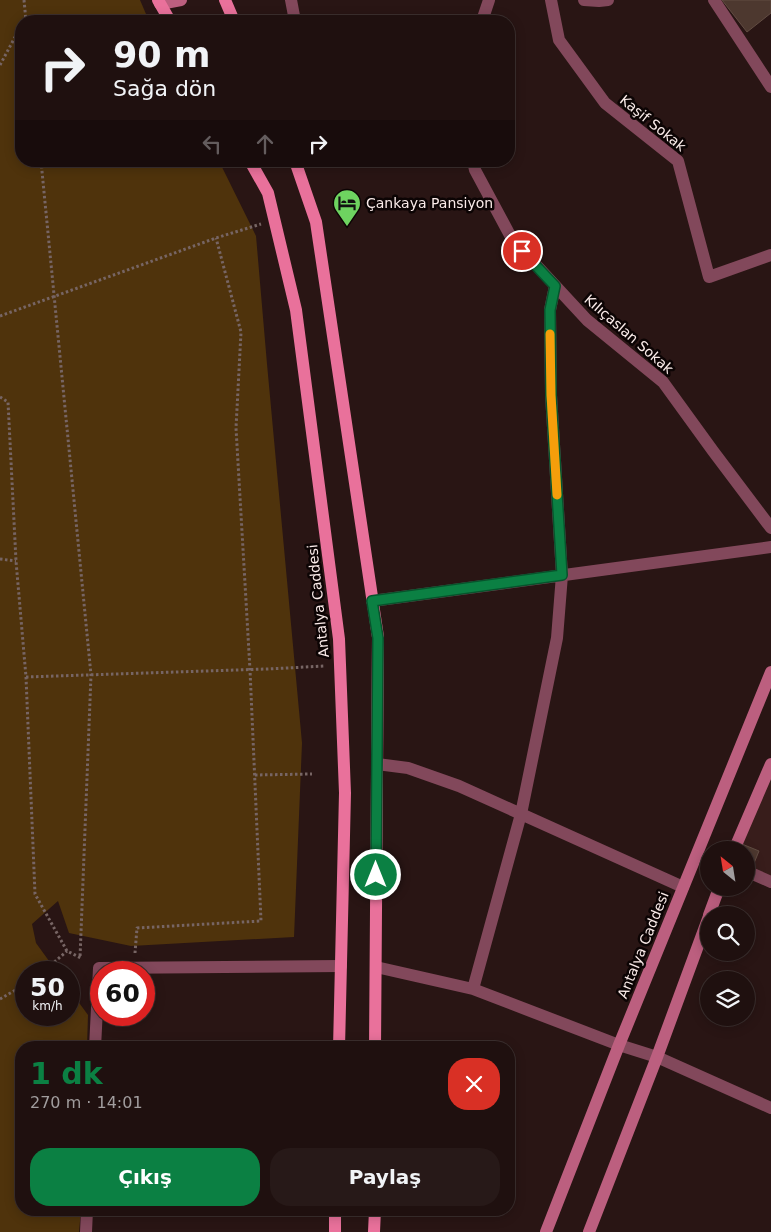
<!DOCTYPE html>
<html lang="tr">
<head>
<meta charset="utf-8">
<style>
  body { margin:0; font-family:"DejaVu Sans",sans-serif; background:#271918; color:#f1f3f6; height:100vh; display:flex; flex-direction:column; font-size:19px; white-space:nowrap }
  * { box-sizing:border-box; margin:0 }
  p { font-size:16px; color:#a19d9e }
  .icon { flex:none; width:28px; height:28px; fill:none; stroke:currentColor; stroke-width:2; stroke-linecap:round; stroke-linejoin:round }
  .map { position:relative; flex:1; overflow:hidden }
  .sheet { position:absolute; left:15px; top:1041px; width:500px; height:175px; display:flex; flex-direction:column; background:#1f100f; border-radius:20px; box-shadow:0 2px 12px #0003,0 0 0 1px #3c302f }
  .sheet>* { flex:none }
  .top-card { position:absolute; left:15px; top:15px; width:500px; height:152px; border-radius:20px; box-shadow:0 2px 12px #0003,0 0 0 1px #3c302f; background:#1f100f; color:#f1f3f6; overflow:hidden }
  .needle { width:32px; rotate:330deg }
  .controls { position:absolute; left:700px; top:841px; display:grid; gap:10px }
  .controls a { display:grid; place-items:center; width:55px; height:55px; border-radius:50%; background:#1f100f; box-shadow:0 2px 12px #0003,0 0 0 1px #3c302f; font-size:25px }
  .speed { position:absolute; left:15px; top:961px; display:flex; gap:10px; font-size:25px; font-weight:700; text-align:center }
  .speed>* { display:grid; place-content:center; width:65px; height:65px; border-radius:50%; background:#1f100f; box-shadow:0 2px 12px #0003,0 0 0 1px #3c302f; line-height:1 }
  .speed small { font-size:12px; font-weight:400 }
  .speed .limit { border:8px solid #d22; background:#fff; color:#111 }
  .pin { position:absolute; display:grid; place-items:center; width:42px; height:42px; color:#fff; margin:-21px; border:2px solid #fff; border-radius:50%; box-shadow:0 1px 5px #0007 }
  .me { position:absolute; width:55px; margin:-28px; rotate:0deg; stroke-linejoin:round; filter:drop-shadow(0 0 4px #0008) }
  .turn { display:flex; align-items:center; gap:18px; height:105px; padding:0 15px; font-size:22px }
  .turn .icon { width:65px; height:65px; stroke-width:2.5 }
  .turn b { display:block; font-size:35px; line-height:42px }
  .lanes { display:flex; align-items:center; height:48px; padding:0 15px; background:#0003; justify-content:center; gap:25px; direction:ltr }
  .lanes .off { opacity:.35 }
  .round { display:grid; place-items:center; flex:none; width:52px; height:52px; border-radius:20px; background:#271918 }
  .head { display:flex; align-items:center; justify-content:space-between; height:85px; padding:0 15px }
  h1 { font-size:30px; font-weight:600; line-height:38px; color:#0b8043 }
  .action { display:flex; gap:10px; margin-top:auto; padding:10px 15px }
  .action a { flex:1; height:58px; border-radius:20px; background:#0b8043; color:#fff; font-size:20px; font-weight:600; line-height:58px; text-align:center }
  .action a+a { background:#271918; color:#f1f3f6 }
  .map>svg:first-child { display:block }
  .built { fill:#381d1b }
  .green { fill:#4f330c }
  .building { fill:#4d382f; stroke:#624d43 }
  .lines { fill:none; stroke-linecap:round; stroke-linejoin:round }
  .path { stroke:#776564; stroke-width:3; stroke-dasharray:2.5 2.5; stroke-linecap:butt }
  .minor { stroke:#82485b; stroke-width:12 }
  .secondary { stroke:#bc5f7f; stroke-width:12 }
  .primary { stroke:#e9719b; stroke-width:12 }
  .route-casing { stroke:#07532c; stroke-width:12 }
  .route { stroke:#0b8043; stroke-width:9 }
  .slow { stroke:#f59e0b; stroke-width:9 }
  .labels { text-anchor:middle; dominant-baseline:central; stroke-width:5; stroke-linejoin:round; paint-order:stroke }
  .street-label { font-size:14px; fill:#faebe9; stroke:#0c0404 }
  .poi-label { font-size:14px; fill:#faebe9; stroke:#0c0404; text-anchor:start }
</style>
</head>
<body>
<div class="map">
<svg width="771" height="1232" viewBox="0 0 771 1232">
  <rect width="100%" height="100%" fill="#291514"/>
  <path class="built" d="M771,769V882L746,871V850H734Z"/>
  <path class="green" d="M0,0H140L149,21H21V161H219L256,236L267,364L302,743L294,937L131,946L69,933L58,901L32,924L36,943L57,972H26V1015H69V989L88,1015L87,1047L21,1048V1210H81L79,1232H0Z"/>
  <path class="building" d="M722,0H771V13L747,32Z
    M737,842L759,851L750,873L746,871V850H734Z"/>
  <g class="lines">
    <path class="path" d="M24,0L26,21
      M0,65L21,26
      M41,161L91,675L80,958
      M0,316L216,238L261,224
      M0,397L8,402L16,561L26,677L35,894L67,951L81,958
      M0,559L16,561
      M26,677L267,669L325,666
      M255,775L312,774
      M135,953L137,928L261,921L250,670L236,428L241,332L216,238
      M43,972L67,951
      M0,999L26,984"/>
    <path class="minor" d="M291,0L295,21
      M551,0L559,40L605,103L678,161L709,277L771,255
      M584,0L599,1L608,0
      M714,0L771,87
      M482,21L489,0
      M473,161L475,170L512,239L587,320L663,382L713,451L771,528
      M372,601L771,547
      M377,764L408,768L459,786L683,887
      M746,871L771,882
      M376,967L473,989L619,1045L657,1057L771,1108
      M473,989L521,814L557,638L562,575L551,395L550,310L555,286
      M95,1048L99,968L341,966
      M86,1232L87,1210"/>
    <path class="secondary" d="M160,4L181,0
      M734,850L771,764
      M709,915L719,888
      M546,1232L619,1045L771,672
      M589,1232L657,1057L709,916"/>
    <path class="primary" d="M158,0L170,21
      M225,0L234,21
      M250,161L268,193L296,310L339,639L345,793L339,1048
      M295,161L316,222L378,637L375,1048
      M335,1232V1210
      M374,1232L375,1210"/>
  </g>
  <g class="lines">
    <g class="route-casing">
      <path id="route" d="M376,875L378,638L372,601L562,575L551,395L550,310L555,286L522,251"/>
    </g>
    <use href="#route" class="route"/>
    <path class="slow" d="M550,334L551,395L557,495"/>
  </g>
  <defs>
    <g id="hotel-pin" transform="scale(1.4375)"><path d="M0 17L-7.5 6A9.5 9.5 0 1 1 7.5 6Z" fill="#6ed360" stroke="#0c0404"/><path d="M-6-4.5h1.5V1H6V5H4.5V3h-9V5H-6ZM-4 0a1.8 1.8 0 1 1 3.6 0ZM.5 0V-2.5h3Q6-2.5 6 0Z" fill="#111"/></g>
  </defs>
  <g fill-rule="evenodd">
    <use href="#hotel-pin" x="347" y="203"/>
  </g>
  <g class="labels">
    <g class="street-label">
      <text transform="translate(653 123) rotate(39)">Kaşif Sokak</text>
      <text transform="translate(629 334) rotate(41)">Kılıçaslan Sokak</text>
      <text transform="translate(318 601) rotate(-96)">Antalya Caddesi</text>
      <text transform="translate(643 945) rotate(-68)">Antalya Caddesi</text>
    </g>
    <g class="poi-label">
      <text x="366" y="203">Çankaya Pansiyon</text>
    </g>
  </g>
</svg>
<div class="controls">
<a><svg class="needle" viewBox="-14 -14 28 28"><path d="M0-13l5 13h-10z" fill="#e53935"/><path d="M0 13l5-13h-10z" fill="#a19d9e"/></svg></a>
<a><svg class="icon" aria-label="search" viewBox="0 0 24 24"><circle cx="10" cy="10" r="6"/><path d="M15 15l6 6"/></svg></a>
<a><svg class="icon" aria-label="layers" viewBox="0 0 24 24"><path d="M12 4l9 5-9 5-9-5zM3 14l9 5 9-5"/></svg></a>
</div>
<div class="speed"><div>50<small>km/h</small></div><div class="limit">60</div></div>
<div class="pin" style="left:522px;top:251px;background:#d93025"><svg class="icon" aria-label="arrive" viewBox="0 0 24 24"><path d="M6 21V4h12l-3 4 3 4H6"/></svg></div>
<svg class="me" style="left:376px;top:875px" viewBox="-20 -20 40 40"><circle r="17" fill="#0b8043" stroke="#fff" stroke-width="3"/><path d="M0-11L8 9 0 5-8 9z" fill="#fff"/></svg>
<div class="top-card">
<div class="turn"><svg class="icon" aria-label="right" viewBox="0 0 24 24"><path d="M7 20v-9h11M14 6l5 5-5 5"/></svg><div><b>90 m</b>Sağa dön</div></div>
<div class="lanes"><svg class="icon off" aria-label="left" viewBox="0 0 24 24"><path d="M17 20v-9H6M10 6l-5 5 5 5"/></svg><svg class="icon off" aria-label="ahead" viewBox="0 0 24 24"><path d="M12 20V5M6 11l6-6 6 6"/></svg><svg class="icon" aria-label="right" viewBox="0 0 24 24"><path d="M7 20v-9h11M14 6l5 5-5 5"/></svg></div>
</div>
<section class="sheet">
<div class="head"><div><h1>1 dk</h1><p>270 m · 14:01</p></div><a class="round" style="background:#d93025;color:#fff"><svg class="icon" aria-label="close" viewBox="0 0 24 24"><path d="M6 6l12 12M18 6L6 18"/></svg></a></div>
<div class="action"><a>Çıkış</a><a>Paylaş</a></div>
</section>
</div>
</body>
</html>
